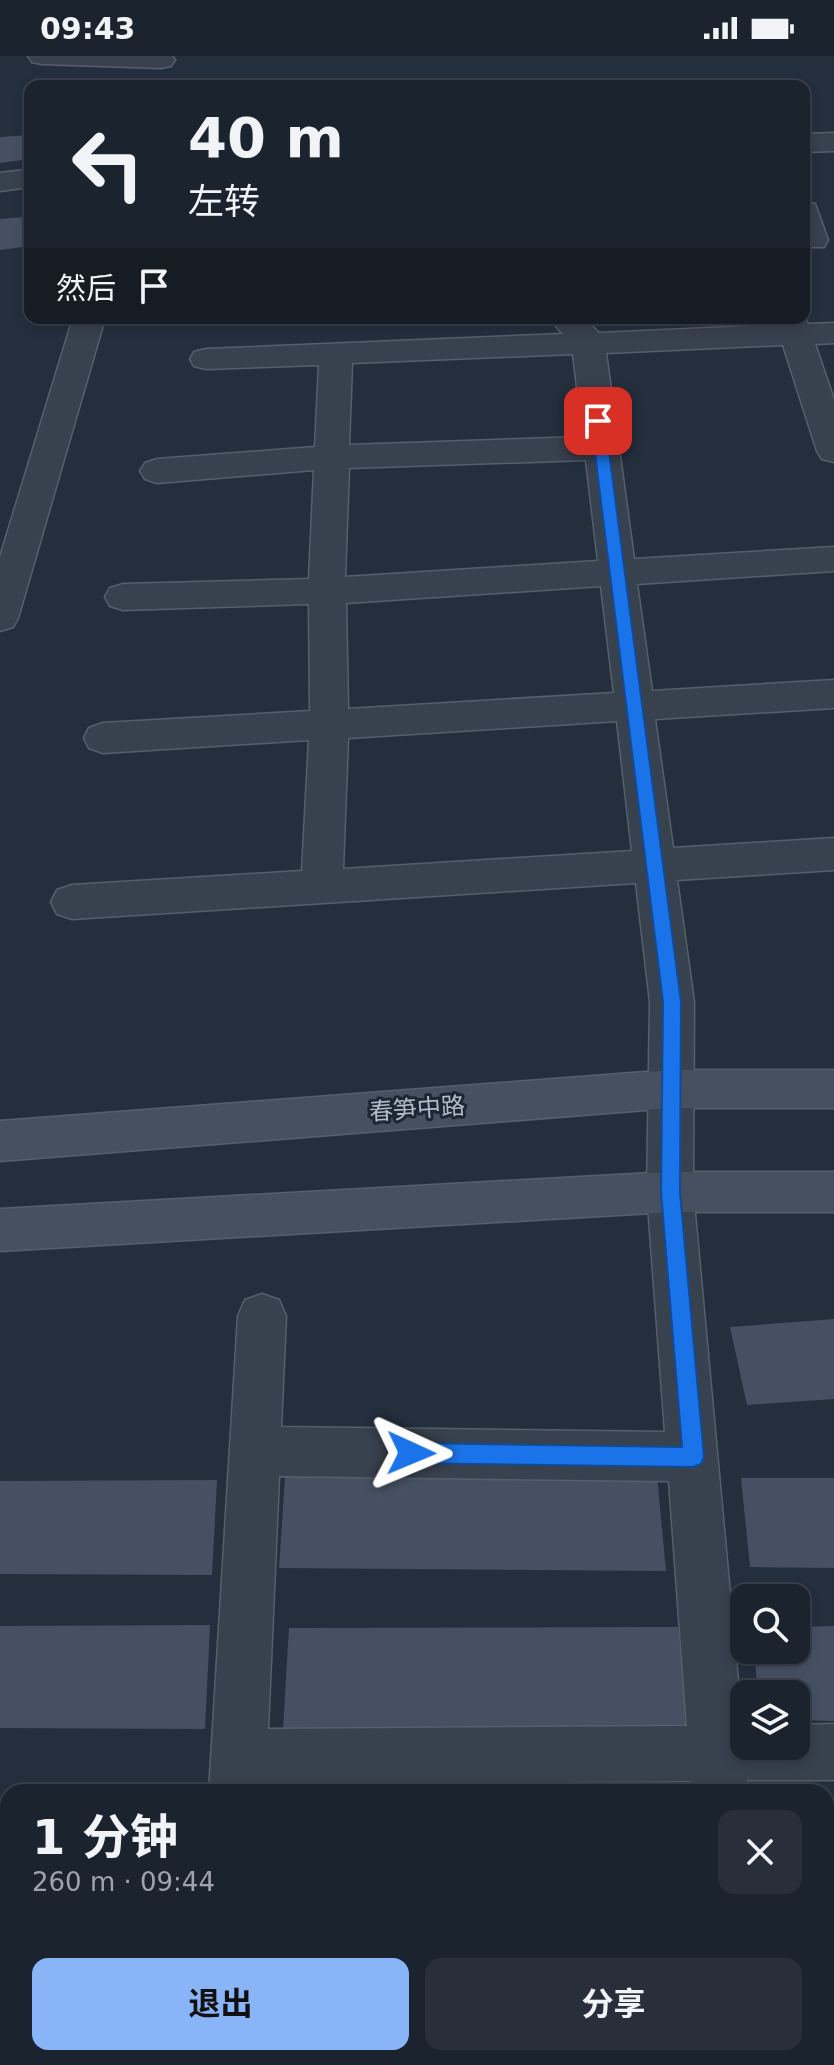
<!DOCTYPE html>
<html lang="zh">
<head>
<meta charset="utf-8">
<style>
  body { margin:0; font-family:"DejaVu Sans","Noto Sans SC",sans-serif; background:#282f3a; color:#f1f3f6; height:100vh; display:flex; flex-direction:column; font-size:30px; white-space:nowrap }
  * { box-sizing:border-box; margin:0 }
  p { font-size:26px; color:#a0a4aa }
  .icon { flex:none; width:44px; height:44px; fill:none; stroke:currentColor; stroke-width:2; stroke-linecap:round; stroke-linejoin:round }
  .map { position:relative; flex:1; overflow:hidden }
  .drawer { position:absolute; left:0px; top:1728px; width:834px; height:282px; display:flex; flex-direction:column; background:#1b232e; border-radius:24px 24px 0 0; box-shadow:0 4px 12px #0003,0 0 0 2px #39404a }
  .drawer>* { flex:none }
  .guide { position:absolute; left:24px; top:24px; width:786px; height:244px; border-radius:16px; box-shadow:0 4px 12px #0003,0 0 0 2px #39404a; background:#1b232e; color:#f1f3f6; overflow:hidden }
  .controls { position:absolute; left:730px; top:1528px; display:grid; gap:16px }
  .controls a { display:grid; place-items:center; width:80px; height:80px; border-radius:16px; background:#1b232e; box-shadow:0 4px 12px #0003,0 0 0 2px #39404a; font-size:40px }
  .pin { position:absolute; display:grid; place-items:center; width:68px; height:68px; color:#fff; margin:-34px; border-radius:16px; box-shadow:0 4px 12px #0006 }
  .me { position:absolute; width:88px; margin:-44px; rotate:91deg; stroke-linejoin:round; filter:drop-shadow(0 0 6px #0008) }
  .turn { display:flex; align-items:center; gap:28px; height:168px; padding:0 32px; font-size:36px }
  .turn .icon { width:104px; height:104px; stroke-width:2.5 }
  .turn b { display:block; font-size:56px; line-height:68px }
  .then { display:flex; align-items:center; height:76px; padding:0 32px; background:#0003; gap:16px; font-size:30px }
  .round { display:grid; place-items:center; flex:none; width:84px; height:84px; border-radius:16px; background:#282f3a }
  .summary { display:flex; align-items:center; justify-content:space-between; height:136px; padding:0 32px }
  h1 { font-size:48px; font-weight:700; line-height:60px }
  .action { display:flex; gap:16px; margin-top:auto; padding:16px 32px }
  .action a { flex:1; height:92px; border-radius:16px; background:#8ab4f8; color:#111; font-size:32px; font-weight:700; line-height:92px; text-align:center }
  .action a+a { background:#282f3a; color:#f1f3f6 }
  .status { display:flex; justify-content:space-between; align-items:center; height:56px; padding:0 40px; background:#1b232e; direction:ltr }
  .status svg { height:22px; fill:currentColor }
  .map>svg:first-child { display:block }
  .building { fill:#455162 }
  .lines { fill:none; stroke-linecap:round; stroke-linejoin:round }
  .street-casing { stroke:#565f6c; stroke-width:3 }
  .secondary-casing { stroke:#565f6c; stroke-width:3 }
  .street { fill:#38414e; fill-rule:evenodd }
  .secondary { fill:#465061; fill-rule:evenodd }
  .route { fill:#1a73e8; stroke:#114b97; stroke-width:2 }
  .labels { text-anchor:middle; dominant-baseline:central; stroke-width:6; stroke-linejoin:round; paint-order:stroke }
  .street-label { font-size:24px; fill:#b4bcc9; stroke:#1d2633 }
</style>
</head>
<body>
<div class="status"><b>09:43</b><svg viewBox="0 0 49 12"><path d="M0 12V9h3v3zM5 12V6h3v6zM10 12V3h3v9zM15 12V0h3v12zM26 1h20v11H26zM47 4h2v5h-2z"/></svg></div>
<div class="map">
<svg width="834" height="2009" viewBox="0 0 834 2009">
  <rect width="100%" height="100%" fill="#242f3e"/>
  <path class="building" d="M30,79V103L0,107V81Z
    M24,161L30,190L0,194V163Z
    M834,1263V1343L747,1349L730,1271Z
    M657,1420L666,1515L279,1512L285,1421Z
    M741,1422H834V1512L750,1511Z
    M217,1424L212,1519L0,1518V1425Z
    M210,1569L205,1673L0,1672V1570Z
    M834,1570V1665L796,1664V1638H758L754,1594H796V1571Z
    M678,1571L689,1676L283,1673L289,1572Z
    M370,1730V1736H284V1733Z
    M826,1913H834V2009H801L800,2002H826Z
    M0,1924H8V2002H186L185,2009H0Z
    M269,2002H713L714,2009H269Z"/>
  <g class="lines">
    <g class="street-casing">
      <path id="street" d="M28,0H172L175,4L171,10L161,12L42,8L32,6Z
        M834,77V95L804,96V78Z
        M25,114L30,115V131L0,135V117Z
        M804,145L815,148L828,184L824,191H804Z
        M804,259L808,268L834,267V287L815,288L834,344V406L822,403L817,395L783,289L606,297L634,503L834,491V515L637,528L652,635L834,624V652L655,663L673,792L834,782V814L677,824L694,946L693,1136L744,1690H796V1669L834,1668V1724H747L748,1736H692L691,1725L265,1728V1736H209L238,1260L245,1244L262,1238L279,1244L286,1260L281,1371L665,1376L647,1136L650,946L636,827L72,863L57,858L51,846L57,834L72,829L302,815L309,684L103,697L89,692L84,682L89,672L103,667L310,655L309,548L123,554L110,550L105,541L110,532L123,528L309,523L314,414L157,427L145,423L140,415L145,407L157,403L315,391L319,309L206,313L194,310L190,303L194,296L206,293L563,278L549,262H584L599,277L776,269L774,262H804ZM573,298L583,381L349,389L352,307ZM586,404L598,505L345,521L349,412ZM601,530L614,637L348,653L346,547ZM617,665L632,795L343,813L348,682ZM279,1420L669,1425L687,1670L268,1673Z
        M73,262H105L18,562L13,571L0,575V501Z
        M826,1850H834V1908H826Z
        M0,1852H8V1910H0Z
        M193,2002H253L252,2009H192Z
        M708,2002H768L769,2009H709Z"/>
    </g>
    <g class="secondary-casing">
      <path id="secondary" d="M671,1014H834V1052H671L0,1105V1065Z
        M670,1116H834V1156H670L0,1195V1153Z"/>
    </g>
    <use href="#street" class="street"/>
    <use href="#secondary" class="secondary"/>
  </g>
  <path class="route" d="M598,361L605,365L681,946L680,1136L704,1401L701,1408L693,1411L411,1407L404,1404L401,1397L404,1390L411,1387L682,1391L661,1136L663,946L591,365Z"/>
  <g class="labels">
    <g class="street-label">
      <text transform="translate(417 1053) rotate(-4)">春笋中路</text>
    </g>
  </g>
</svg>
<div class="controls">
<a><svg class="icon" aria-label="search" viewBox="0 0 24 24"><circle cx="10" cy="10" r="6"/><path d="M15 15l6 6"/></svg></a>
<a><svg class="icon" aria-label="layers" viewBox="0 0 24 24"><path d="M12 4l9 5-9 5-9-5zM3 14l9 5 9-5"/></svg></a>
</div>
<div class="pin" style="left:598px;top:365px;background:#d93025"><svg class="icon" aria-label="arrive" viewBox="0 0 24 24"><path d="M6 21V4h12l-3 4 3 4H6"/></svg></div>
<svg class="me" style="left:411px;top:1397px" viewBox="-20 -20 40 40"><path d="M0-17L14 15 0 8-14 15z" fill="#1a73e8" stroke="#fff" stroke-width="4"/></svg>
<div class="guide">
<div class="turn"><svg class="icon" aria-label="left" viewBox="0 0 24 24"><path d="M17 20v-9H6M10 6l-5 5 5 5"/></svg><div><b>40 m</b>左转</div></div>
<div class="then">然后<svg class="icon" aria-label="arrive" viewBox="0 0 24 24"><path d="M6 21V4h12l-3 4 3 4H6"/></svg></div>
</div>
<section class="drawer">
<div class="summary"><div><h1>1 分钟</h1><p>260 m · 09:44</p></div><a class="round"><svg class="icon" aria-label="close" viewBox="0 0 24 24"><path d="M6 6l12 12M18 6L6 18"/></svg></a></div>
<div class="action"><a>退出</a><a>分享</a></div>
</section>
</div>
</body>
</html>
